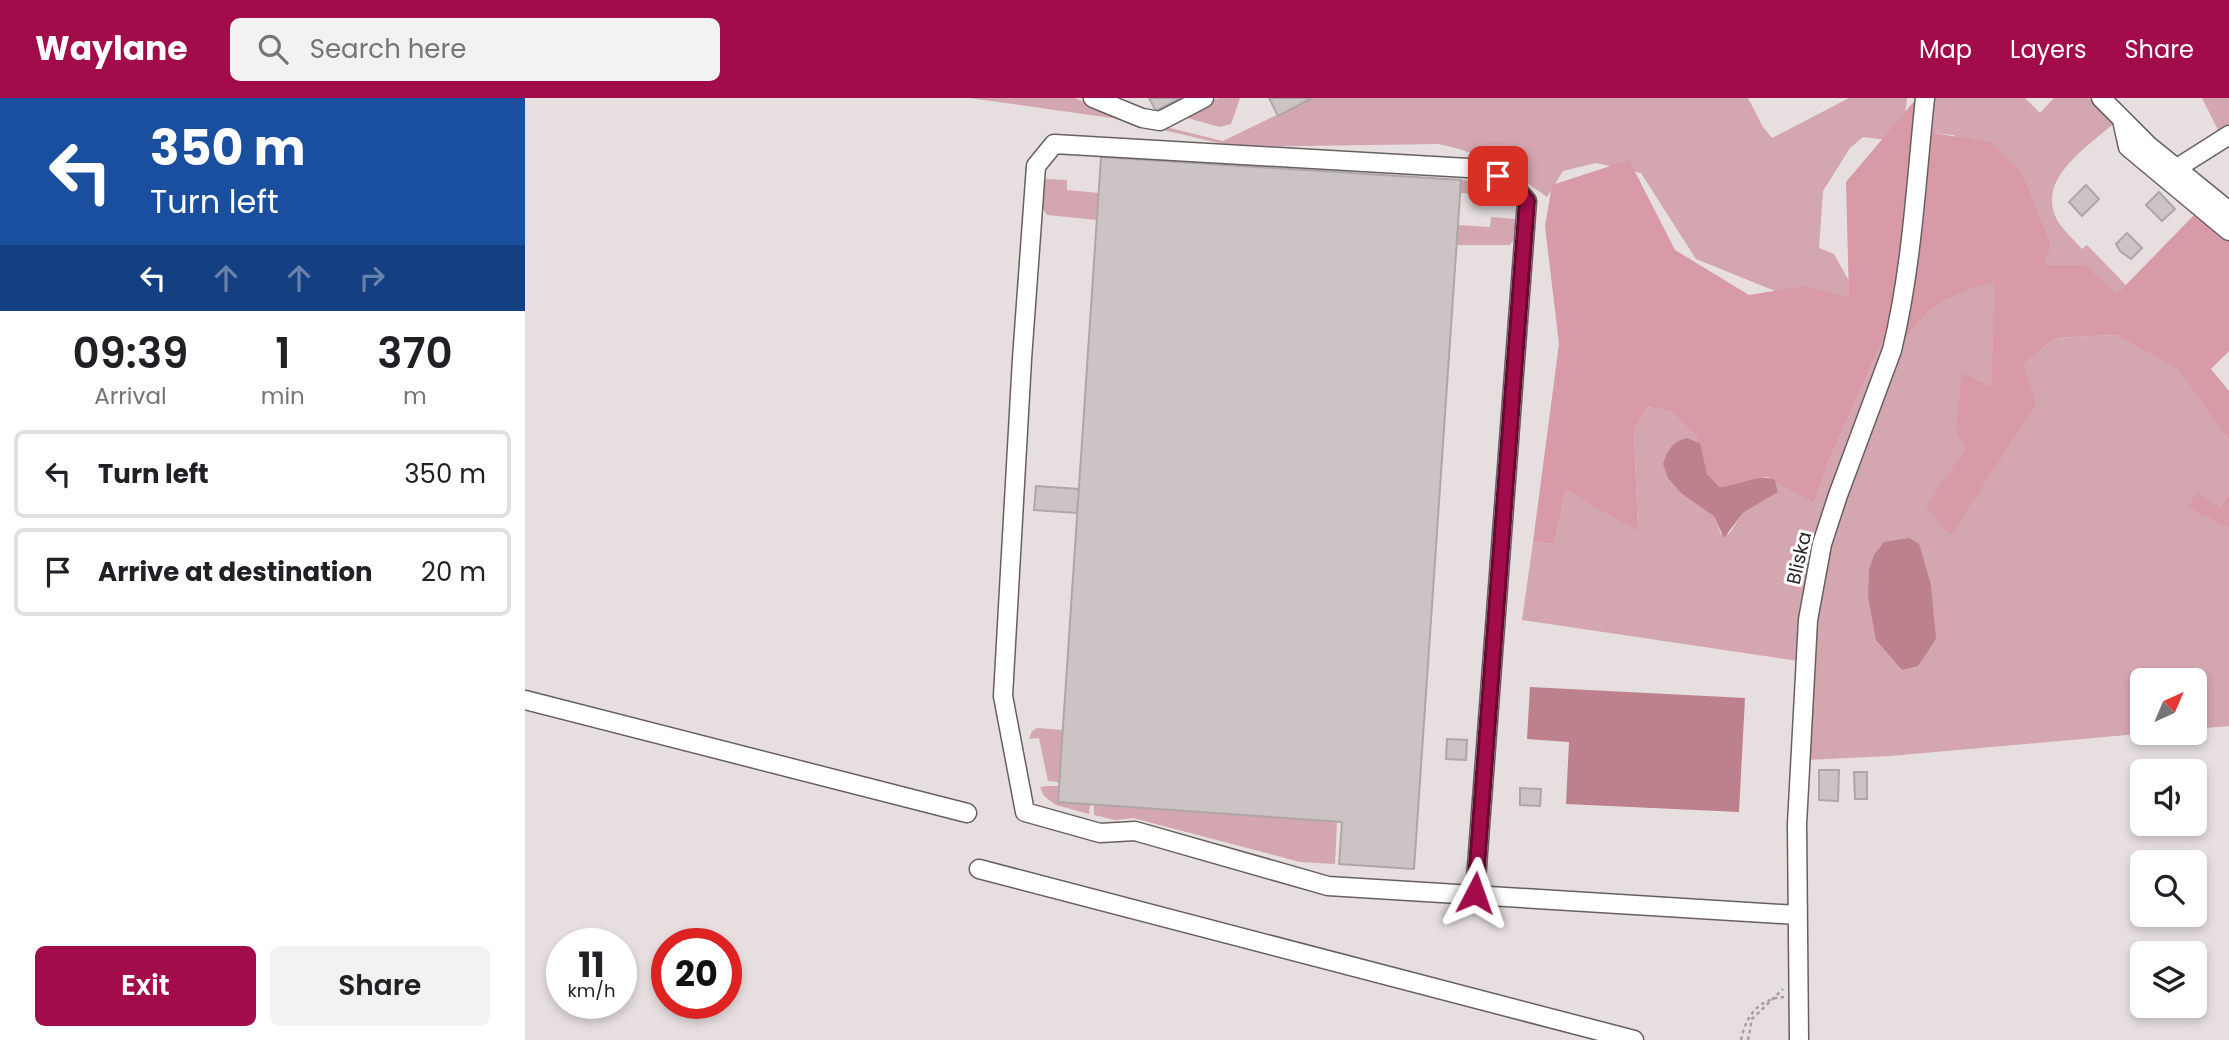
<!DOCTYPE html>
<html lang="en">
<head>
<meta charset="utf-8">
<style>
  body { margin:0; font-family:Poppins,sans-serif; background:#f2f2f2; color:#202124; height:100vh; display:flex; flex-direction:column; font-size:26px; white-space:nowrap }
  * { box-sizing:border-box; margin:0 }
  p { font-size:23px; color:#757577 }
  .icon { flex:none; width:38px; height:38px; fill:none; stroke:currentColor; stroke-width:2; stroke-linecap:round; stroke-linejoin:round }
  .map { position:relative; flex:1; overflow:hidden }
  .side { display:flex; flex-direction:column; background:#fff; width:525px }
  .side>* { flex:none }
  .top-card { background:#1a4fa0; color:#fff; overflow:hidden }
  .needle { width:46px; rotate:44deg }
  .fabs { position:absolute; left:1605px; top:570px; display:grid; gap:14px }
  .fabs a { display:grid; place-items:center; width:77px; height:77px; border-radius:10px; background:#fff; box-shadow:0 4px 10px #0003; font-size:35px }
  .speed { position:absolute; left:21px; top:830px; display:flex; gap:14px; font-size:35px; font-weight:700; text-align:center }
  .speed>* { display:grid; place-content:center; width:91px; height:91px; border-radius:50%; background:#fff; box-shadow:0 4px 10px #0003; line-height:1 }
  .speed small { font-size:18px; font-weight:400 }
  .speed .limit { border:10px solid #d22; background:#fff; color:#111 }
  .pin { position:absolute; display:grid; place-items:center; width:60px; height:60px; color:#fff; margin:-30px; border-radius:14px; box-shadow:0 4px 10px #0006 }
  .me { position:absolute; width:77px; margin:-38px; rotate:4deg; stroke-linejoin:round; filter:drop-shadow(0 0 5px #0008) }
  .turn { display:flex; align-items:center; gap:24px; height:147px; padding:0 35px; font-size:32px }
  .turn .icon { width:91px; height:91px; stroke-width:2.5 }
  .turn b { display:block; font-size:49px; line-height:60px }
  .lanes { display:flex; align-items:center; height:66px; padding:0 35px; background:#0003; justify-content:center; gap:35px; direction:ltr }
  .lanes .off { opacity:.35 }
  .eta { display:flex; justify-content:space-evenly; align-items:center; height:119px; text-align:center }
  .eta b { font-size:42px; font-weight:600; line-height:49px }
  .cta { display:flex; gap:14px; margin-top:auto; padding:14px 35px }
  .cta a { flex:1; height:80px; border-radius:10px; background:#a30c4a; color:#fff; font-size:28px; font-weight:600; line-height:80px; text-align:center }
  .cta a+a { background:#f2f2f2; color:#202124 }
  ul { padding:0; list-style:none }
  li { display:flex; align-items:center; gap:21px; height:88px; margin:0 14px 10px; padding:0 21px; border:4px solid #e0e0e0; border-radius:10px }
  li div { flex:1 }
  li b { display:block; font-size:26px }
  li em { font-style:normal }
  header { display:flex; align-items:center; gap:42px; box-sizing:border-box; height:98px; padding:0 35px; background:#a30c4a; color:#fff }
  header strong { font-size:33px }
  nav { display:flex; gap:38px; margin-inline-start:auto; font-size:24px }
  .search { width:490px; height:63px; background:#f2f2f2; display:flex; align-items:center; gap:18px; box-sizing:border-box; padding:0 24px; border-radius:10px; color:#757577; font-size:26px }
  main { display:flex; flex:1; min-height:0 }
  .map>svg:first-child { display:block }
  .green { fill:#d4a6af }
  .forest { fill:#d79aa6 }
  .water { fill:#bc818d }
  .building { fill:#cbc3c4; stroke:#aea6a8; stroke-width:2 }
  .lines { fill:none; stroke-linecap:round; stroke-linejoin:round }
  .minor-casing { stroke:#676061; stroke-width:21 }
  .path { stroke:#a69fa0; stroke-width:2.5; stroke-dasharray:3.5 3.5; stroke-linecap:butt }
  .minor { stroke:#fff; stroke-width:18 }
  .route-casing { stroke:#6a0830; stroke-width:18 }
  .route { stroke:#a30c4a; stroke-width:12 }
  .labels { text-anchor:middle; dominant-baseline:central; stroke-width:6; stroke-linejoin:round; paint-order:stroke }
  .street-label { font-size:19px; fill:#282526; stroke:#fff }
</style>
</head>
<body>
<header>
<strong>Waylane</strong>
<div class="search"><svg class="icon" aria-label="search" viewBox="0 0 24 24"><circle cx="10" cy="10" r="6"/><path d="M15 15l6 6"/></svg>Search here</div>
<nav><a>Map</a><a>Layers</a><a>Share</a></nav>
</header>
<main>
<section class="side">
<div class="top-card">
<div class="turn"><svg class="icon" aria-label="left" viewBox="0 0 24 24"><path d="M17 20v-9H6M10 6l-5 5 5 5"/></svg><div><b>350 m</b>Turn left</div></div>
<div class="lanes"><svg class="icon" aria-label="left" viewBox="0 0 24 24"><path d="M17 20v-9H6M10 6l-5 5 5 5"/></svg><svg class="icon off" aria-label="ahead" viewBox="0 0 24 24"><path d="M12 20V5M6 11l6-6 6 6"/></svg><svg class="icon off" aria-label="ahead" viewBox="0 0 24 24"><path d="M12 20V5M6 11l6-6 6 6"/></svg><svg class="icon off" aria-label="right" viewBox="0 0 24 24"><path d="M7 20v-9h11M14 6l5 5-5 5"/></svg></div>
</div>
<div class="eta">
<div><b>09:39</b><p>Arrival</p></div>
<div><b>1</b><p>min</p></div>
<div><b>370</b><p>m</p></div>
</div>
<ul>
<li><svg class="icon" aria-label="left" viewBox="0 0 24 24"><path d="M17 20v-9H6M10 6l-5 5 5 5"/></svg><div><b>Turn left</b></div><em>350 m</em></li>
<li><svg class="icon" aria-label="arrive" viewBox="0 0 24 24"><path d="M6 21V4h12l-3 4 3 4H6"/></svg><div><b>Arrive at destination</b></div><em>20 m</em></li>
</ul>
<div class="cta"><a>Exit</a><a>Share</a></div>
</section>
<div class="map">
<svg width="1704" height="942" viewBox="0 0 1704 942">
  <rect width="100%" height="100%" fill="#e6dedf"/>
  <path class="green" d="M444,0H550L588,16L698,43L787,0H1223L1238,29L1247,40L1324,0H1382L1377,44L1338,39L1325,50L1298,93L1294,150L1309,156L1324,183L1338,188L1317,220L1171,161L1116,75L1071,65L1038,73L1022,99C987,73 956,54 913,46L711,49L587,20Z
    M693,0H715L706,26L695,29L662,20L661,17Z
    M1405,0H1500L1515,15L1529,0H1564L1588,26C1561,50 1511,81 1532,122C1538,132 1549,142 1557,151L1562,147L1601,187L1592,196L1561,167H1517L1526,146L1498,76L1428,37L1408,35Z
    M1677,0H1704V26L1693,32Z
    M523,81L542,82V92L574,95L572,122L522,117L516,108L519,82Z
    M936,82C956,83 984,83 990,106H967V97L935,95Z
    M966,119L990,121C995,130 990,140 985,147H931L933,127L965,129Z
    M1471,182L1466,288L1438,276L1440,350L1402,409L1498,267L1530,240L1591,237L1655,272L1704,342V394L1695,410L1663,408L1704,430V628L1670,631V583H1617V635H1624L1365,658L1281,662L1295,479L1312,420L1375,253C1397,207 1425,198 1471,182Z
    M1358,242L1363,244C1324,346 1274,454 1273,563L997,522L1008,444L1029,446L1041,392L1113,432L1109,333L1122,309L1145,313L1172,339L1175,345L1162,340L1157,396L1189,417L1196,436H1204L1218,415L1253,394L1250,382L1289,405L1305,360Z
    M512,630L538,632L534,684L523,683L514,640L504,641L507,633Z
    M523,688H534L533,704L565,706L564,716L531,707L519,698L515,689Z
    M569,707L812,724L810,766L775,764L608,720L590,722L569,717Z"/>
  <path class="forest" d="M1392,0H1405L1408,35L1466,44L1498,76L1526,146L1518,167H1561L1592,196L1672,114L1704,140V253L1686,271L1704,293V342L1654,272L1591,237L1530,240L1498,267L1511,305L1426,437L1401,409L1440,350L1431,334L1437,275L1466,288L1470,183C1425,198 1397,207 1375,253L1358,242L1305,360L1289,405L1242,379L1209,388L1195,389L1182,376L1172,339L1145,313L1122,309L1109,333L1113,433L1041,392L1029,446L1008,444L1034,246L1020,128L1027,87L1104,62L1150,152L1224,197L1280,188L1324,200L1321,84Z
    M1672,394L1695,410L1704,394V430L1663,409Z"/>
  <path class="water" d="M1162,340L1175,345L1182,376L1195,389C1213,388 1234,375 1250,382L1253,394L1218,415L1199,440L1189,418L1157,396L1143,380L1138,366C1143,352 1147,344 1162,340Z
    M1384,440L1394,446L1406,487L1411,541L1393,568L1377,572L1351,542L1343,499L1344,472L1349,457L1359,444Z
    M1005,589L1220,600L1214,714L1041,706L1044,644L1002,641Z"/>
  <path class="building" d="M624,0H655L631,13Z
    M744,0H787L753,18Z
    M576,59L936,82L889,771L814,766L817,724L533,704Z
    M1561,87L1574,101L1557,118L1544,104Z
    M1634,94L1650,111L1637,123L1621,107Z
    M1602,135L1617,150L1606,161L1595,153L1591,146Z
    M511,388L554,391L552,415L509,412Z
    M922,641L942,642L941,662L921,661Z
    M1294,672H1314L1313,703L1294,702Z
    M1329,674H1342V701H1330Z
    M995,690L1016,691L1015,708L995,707Z"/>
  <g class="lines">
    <g class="minor-casing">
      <path id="minor" d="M568,0L617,20L635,23L679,0
        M1576,0L1624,48L1704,113
        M1597,22L1603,49L1704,133
        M1652,70L1704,37
        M0,602L442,715
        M454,771L1109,942
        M950,795L1002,103L986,84L960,71L529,46L511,68L497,261L478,598L500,714L575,735L610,733L803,788L1272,817
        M1274,942L1272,726L1283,522L1297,446L1313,397L1367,252C1387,170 1391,84 1400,0"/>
    </g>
    <path class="path" d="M1216,942C1221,918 1233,901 1259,899
      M1223,942L1227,921L1258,891"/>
    <use href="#minor" class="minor"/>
  </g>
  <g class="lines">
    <g class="route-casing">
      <path id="route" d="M950,795L1002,103L986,84L973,78"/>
    </g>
    <use href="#route" class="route"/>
  </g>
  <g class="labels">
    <g class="street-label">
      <text transform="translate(1274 460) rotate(-77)">Bliska</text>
    </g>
  </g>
</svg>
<div class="fabs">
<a><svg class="needle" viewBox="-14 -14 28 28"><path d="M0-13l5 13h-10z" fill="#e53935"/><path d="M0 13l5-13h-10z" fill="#757577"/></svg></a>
<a><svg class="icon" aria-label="sound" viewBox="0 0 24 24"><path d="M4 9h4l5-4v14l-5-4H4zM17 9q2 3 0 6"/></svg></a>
<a><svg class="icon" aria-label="search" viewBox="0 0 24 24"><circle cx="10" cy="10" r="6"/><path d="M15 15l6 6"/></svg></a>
<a><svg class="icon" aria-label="layers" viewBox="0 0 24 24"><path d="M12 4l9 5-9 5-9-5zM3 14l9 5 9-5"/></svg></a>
</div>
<div class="speed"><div>11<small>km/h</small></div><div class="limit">20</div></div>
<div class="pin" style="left:973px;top:78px;background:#d93025"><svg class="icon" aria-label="arrive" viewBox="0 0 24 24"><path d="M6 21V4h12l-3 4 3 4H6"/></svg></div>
<svg class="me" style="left:950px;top:795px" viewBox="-20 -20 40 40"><path d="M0-17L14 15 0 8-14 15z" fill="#a30c4a" stroke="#fff" stroke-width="4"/></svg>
</div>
</main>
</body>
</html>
